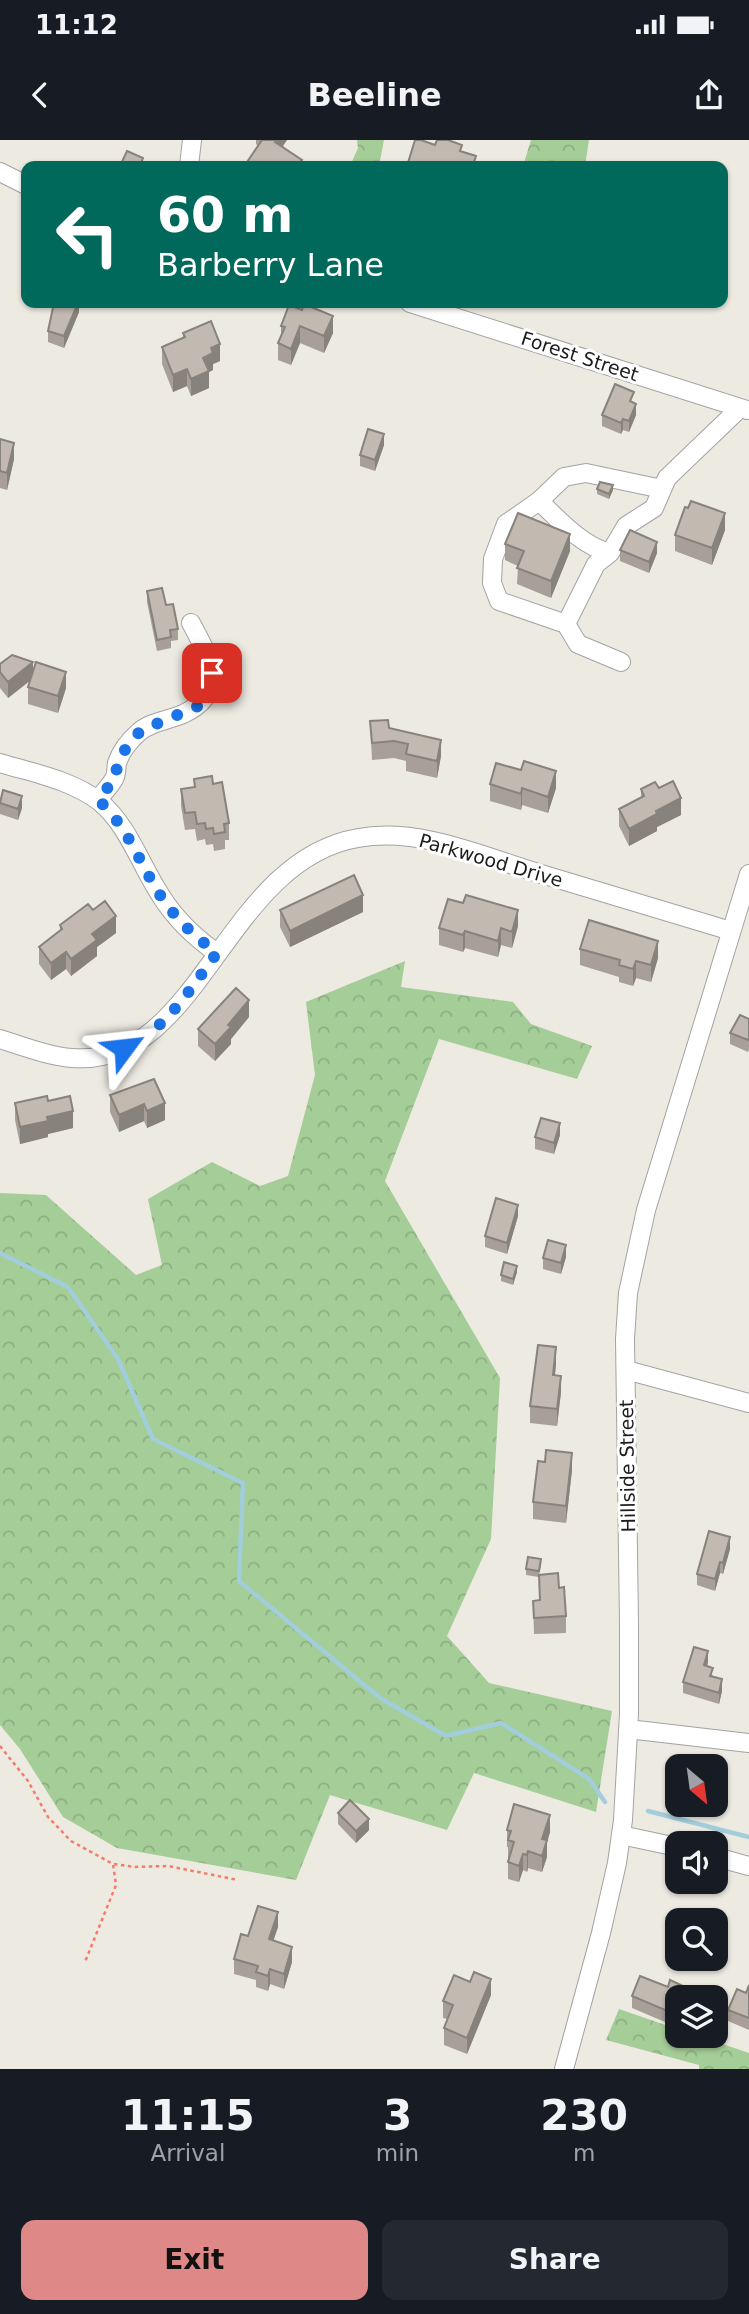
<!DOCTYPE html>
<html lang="en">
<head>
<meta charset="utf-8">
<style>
  body { margin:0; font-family:"DejaVu Sans",sans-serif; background:#242831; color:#f1f3f6; height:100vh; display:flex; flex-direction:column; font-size:26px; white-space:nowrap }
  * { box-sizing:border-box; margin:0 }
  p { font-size:23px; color:#9ea1a6 }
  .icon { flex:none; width:38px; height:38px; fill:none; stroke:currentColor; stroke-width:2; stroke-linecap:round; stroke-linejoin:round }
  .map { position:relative; height:1929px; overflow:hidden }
  .sheet { display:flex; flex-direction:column; background:#171b24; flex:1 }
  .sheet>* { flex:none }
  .guide { position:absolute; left:21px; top:21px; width:707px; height:147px; border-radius:14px; box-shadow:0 2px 5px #0004; background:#00695c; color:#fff; overflow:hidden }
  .needle { width:46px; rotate:151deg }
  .tools { position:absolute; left:665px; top:1614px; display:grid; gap:14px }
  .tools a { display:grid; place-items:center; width:63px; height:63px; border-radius:14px; background:#171b24; box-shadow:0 2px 5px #0004; font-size:35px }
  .pin { position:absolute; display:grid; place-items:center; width:60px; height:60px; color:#fff; margin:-30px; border-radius:14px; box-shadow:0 4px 10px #0006 }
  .me { position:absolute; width:77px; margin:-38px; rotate:60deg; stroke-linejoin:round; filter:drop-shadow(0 0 5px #0008) }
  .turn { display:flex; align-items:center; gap:24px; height:147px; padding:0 21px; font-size:32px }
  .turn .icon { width:91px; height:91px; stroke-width:2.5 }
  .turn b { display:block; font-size:49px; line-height:60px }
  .eta { display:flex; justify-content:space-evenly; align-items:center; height:119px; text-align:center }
  .eta b { font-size:42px; font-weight:700; line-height:49px }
  .action { display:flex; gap:14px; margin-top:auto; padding:14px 21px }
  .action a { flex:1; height:80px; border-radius:14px; background:#de8988; color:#111; font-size:28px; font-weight:700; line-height:80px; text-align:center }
  .action a+a { background:#242831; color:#f1f3f6 }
  .status { display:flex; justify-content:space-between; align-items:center; height:49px; padding:0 35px; background:#171b24; direction:ltr }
  .status svg { height:19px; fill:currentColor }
  header { display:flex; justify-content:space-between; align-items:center; height:91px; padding:0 21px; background:#171b24; font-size:32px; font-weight:700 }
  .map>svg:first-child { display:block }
  .forest { fill:url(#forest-crowns) }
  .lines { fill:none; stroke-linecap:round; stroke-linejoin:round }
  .stream { stroke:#a2cddb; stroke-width:4.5 }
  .minor-casing { stroke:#a3a3a3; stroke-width:20 }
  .path { stroke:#f87b68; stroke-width:2.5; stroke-dasharray:3.5 3.5; stroke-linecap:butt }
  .minor { stroke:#fff; stroke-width:18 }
  .wall { fill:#a79f98 }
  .shaded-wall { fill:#88827c }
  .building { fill:#c2b9b1; stroke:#88827c; stroke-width:2 }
  .route { stroke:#1a73e8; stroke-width:12; stroke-dasharray:0 21.6 }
  .labels { text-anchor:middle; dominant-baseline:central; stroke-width:6; stroke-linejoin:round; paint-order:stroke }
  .street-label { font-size:19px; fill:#1c1c1c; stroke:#fff }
</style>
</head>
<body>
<div class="status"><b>11:12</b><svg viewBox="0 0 49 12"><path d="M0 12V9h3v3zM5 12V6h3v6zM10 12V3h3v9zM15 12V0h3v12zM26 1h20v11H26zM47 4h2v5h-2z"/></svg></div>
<header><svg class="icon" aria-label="back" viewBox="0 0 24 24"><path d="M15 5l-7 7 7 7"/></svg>Beeline<svg class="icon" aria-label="share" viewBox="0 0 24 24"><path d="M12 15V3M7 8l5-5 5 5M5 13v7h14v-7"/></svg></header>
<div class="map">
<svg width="749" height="1929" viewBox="0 0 749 1929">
  <defs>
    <pattern id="forest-crowns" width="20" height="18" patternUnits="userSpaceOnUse" patternTransform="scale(1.75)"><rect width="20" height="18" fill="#a5cd97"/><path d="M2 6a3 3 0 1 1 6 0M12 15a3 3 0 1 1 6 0" fill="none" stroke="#8daf82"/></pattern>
  </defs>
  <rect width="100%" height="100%" fill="#edeae2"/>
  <path class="forest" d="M357,0H384L379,26H350L358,8Z
    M531,0H589L585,26H523Z
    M405,821L401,847L513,862L531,884L592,906L577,939L439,899L385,1041L500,1238L491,1399L447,1496L489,1543L612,1571L596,1672L474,1633L447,1690L330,1655L296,1740L117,1708L63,1677L20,1609L0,1585V1053L46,1055L136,1135L162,1125L148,1059L212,1022L260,1046L288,1036L315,935L306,862Z
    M619,1869L677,1889V1895H696L749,1913V1929H699V1925L606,1900Z"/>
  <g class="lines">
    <path class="stream" d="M0,1113L68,1147L118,1219L153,1299L243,1343L239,1441L380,1558L446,1596L501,1583L589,1639L605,1662
      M648,1671L749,1697"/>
    <g class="minor-casing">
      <path id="minor" d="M189,26L192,0
        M0,32L26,45
        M410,163L747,270
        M539,361L564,337L586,333L662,349
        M610,413C582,406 559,380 539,361L506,384L493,419L492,443L499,461L566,484L596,424L610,413L626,386L654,368L667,338L740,268
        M566,484L578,504L621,522
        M0,623C33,633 72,640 100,662C128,685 141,726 161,756C176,780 194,797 217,813
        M98,660C103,653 110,646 114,639C117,634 116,628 117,623C121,611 130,600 139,592C150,582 169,580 183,574C229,553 209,516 191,483
        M0,899C23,906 47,916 72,918C200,928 224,721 358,698C419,687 482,716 538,733C603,752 667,772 731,791
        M626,1230L749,1263
        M628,1589L749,1603
        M621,1695L677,1707
        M716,1717L749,1726
        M564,1929L601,1793L617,1723L623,1680L629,1574V1484L625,1199L628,1153L646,1070L749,734"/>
    </g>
    <path class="path" d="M0,1606L28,1641L48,1677L71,1701L113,1724L116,1745L85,1822
      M114,1724L134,1727L168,1726L238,1740"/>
    <use href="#minor" class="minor"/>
  </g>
  <path class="wall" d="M256,0H287L283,6L302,26H245L258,6L256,4Z
    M79,163V172L64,208L48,202V191Z
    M289,165L333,193L324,213L300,203L291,225L278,220V203L281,197V186Z
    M183,193L220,221L213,224V230L209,232V248L191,256L187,246L173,252L162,224V207L183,198Z
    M634,263L636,275L629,292L623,290L621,294L602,286V275Z
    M0,299L14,319L7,350L0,348Z
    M384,305L375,331L360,326V315Z
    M597,349L613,350L609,359L597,354Z
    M725,390L712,425L675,411V395Z
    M505,404L570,411L551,458L517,444L518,426L505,420Z
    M620,410L657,413L649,433L620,421Z
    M147,451L178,489V500L171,501V508L157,511L147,462Z
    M0,524L33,530L66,548L58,573L28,564V547L30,541L8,558L0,548Z
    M370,581L389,588L441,616L437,638L406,631V621L394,618L372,620Z
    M194,639L213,644L229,683V700H225V709L214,711L213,704L206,705L205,699L197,701L195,689L185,690L181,666V649L194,647Z
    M490,644L556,648L548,673L522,665L521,670L490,661Z
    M641,649L681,675L657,687V691L629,706L619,686V669L641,657Z
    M0,660L22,668L18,680L0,674Z
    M93,770L116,793L97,807V816L71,836L66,829L51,840L39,824V807L60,791V785Z
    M280,770L363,772L290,807L280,787Z
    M518,786L512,808L501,805L498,817L465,808L463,812L439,805V788Z
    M580,809L658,818L651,842L636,838L633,846L619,842V837L580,825Z
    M249,877L231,899V904L215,921L198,906V889Z
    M749,879V909L748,912L730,904V893Z
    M154,939L165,980L147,988L144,981L119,992L110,972V955Z
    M48,961L73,988L48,994V997L20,1004L15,980V963Z
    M560,995L554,1014L535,1009V997Z
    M518,1076L507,1114L485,1107V1096Z
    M566,1117L561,1134L543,1129V1118Z
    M517,1132L513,1145L501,1141V1135Z
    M556,1224L555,1235L561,1252L557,1286L530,1283V1266Z
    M545,1322L572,1330L566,1383L533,1379V1362Z
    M730,1409L723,1434L720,1433L715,1451L697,1445V1434Z
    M541,1425L539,1435L559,1448L566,1476V1493L534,1494L533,1461L539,1460V1437L526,1435V1429Z
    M708,1522L707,1526L722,1551L719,1564L683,1553V1542Z
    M338,1673L369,1690L356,1703L338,1684Z
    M507,1690L550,1692L547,1702V1717L542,1732L528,1728L527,1732L523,1730L519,1742L508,1739V1722L509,1718L508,1717V1707H507Z
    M278,1787L273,1800L292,1822L284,1849L270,1844L268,1851L256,1847V1840L234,1834V1819L248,1796Z
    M749,1845V1890L728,1881V1870L746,1853Z
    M491,1855L467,1914L444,1905V1888L447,1879L443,1878V1861Z
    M632,1856L683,1857L672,1885L632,1868Z
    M716,1870L725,1885L718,1902L701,1895H716Z"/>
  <path class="shaded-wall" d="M277,0H287L275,17V2Z
    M76,163H79V172L64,208V196Z
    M333,176V193L324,213V196Z
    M300,186V203L291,225V209Z
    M220,204V221L213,224V230L209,232V248L191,256V239L203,218L211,208Z
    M187,229V246L173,252V235Z
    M636,264V275L629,292V281Z
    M623,279V290L621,294V283Z
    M384,294V305L375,331V320Z
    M14,303V319L7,350V333Z
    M613,345V350L609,359V354Z
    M725,373V390L712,425V408Z
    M570,394V411L551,458V441Z
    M657,402V413L649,433V422Z
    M33,522V538L8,558V542Z
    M66,532V548L58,573V556Z
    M441,600V616L437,638V621Z
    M556,631V648L548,673V657Z
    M522,648V665L521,670V654Z
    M22,656V668L18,680V669Z
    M681,658V675L657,687V691L629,706V689L656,671Z
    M363,755V772L290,807V791Z
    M518,770V786L512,808V792Z
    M116,776V793L97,807V816L71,836V819L92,794Z
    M501,788V805L498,817V801Z
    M465,791V808L463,812V795Z
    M658,801V818L651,842V825Z
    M66,812V829L51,840V823Z
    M636,821V838L633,846V829Z
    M249,860V877L231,899V904L215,921V904L228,885Z
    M165,963V980L147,988V971Z
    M144,964V981L119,992V975Z
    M73,971V988L48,994V997L20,1004V987L47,977Z
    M560,983V995L554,1014V1003Z
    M518,1065V1076L507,1114V1103Z
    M566,1105V1117L561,1134V1123Z
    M517,1126V1132L513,1145V1139Z
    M556,1207V1224L553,1252V1235Z
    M561,1236V1252L557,1286V1269Z
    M572,1313V1330L566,1383V1366Z
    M730,1397V1409L723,1434V1423Z
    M720,1422V1433L715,1451V1439Z
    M708,1511V1522L704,1537V1525Z
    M722,1539V1551L719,1564V1553Z
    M550,1675V1692L547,1702V1717L542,1732V1699Z
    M369,1679V1690L356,1703V1691Z
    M528,1711V1728L527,1732V1715Z
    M523,1714V1730L519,1742V1726Z
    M278,1772V1787L269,1814V1799Z
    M292,1807V1822L284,1849V1834Z
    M270,1829V1844L268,1851V1836Z
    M491,1839V1855L467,1914V1898Z
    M683,1846V1857H678Z
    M677,1860V1871L672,1885V1873Z
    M725,1873V1885L718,1902V1891Z"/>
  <path class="building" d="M262,0H277L275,2L302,20L297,26H247L245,25Z
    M415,0H421L435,5L437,0H448L462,5L460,11L476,16L474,22L486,26H407Z
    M127,11L143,18L140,26H120Z
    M54,163H78L64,196L48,191Z
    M304,164L333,176L324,196L300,186L291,209L278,203L285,187L281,186L289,165L302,170Z
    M211,181L220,204L211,208L213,213L203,218L209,231L191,239L187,229L173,235L162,207L185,197L183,193Z
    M615,244L634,252L630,261L636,264L629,281L623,279L621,283L602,275Z
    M368,289L384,294L375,320L360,315Z
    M0,299L14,303L7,333L0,331Z
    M600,342L613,345L609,354L597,349Z
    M691,361L725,373L712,408L675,395L685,367L688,368Z
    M518,373L570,394L551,441L517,428L524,411L505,404Z
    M630,390L657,402L649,422L620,410Z
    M162,448L166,465L173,464L178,489L170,490L171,497L157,500L147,451Z
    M12,515L33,522L8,542L0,532V524Z
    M36,522L66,532L58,556L28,547Z
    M388,580L389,588L441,600L437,621L406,614L408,604L394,601L372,603L370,581Z
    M524,621L556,631L548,657L522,648L521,654L490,644L496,623L521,630Z
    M212,636L213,644L222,642L229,683L224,684L225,692L214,694L213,688L206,689L205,683L197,684L195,672L185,673L181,649L195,647L194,639Z
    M673,641L681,658L656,671L657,674L629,689L619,669L644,656L641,649L655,642L659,648Z
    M3,650L22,656L18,669L0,663Z
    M354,735L363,755L290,791L280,770Z
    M466,755L518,770L512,792L501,788L498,801L465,791L463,795L439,788L448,759L463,763Z
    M105,761L116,776L92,794L97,800L71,819L66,812L51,823L39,807L62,789L60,785L88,764L93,770Z
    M589,780L658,801L651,825L636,821L633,829L619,825L620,820L580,809Z
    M236,848L249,860L228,885L231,887L215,904L198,889Z
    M740,875L749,879V898L748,900L730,893Z
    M154,939L165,963L147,971L144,964L119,975L110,955Z
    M47,956L48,961L70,956L73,971L47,977L48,981L20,987L15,963Z
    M541,978L560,983L554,1003L535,997Z
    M496,1058L518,1065L507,1103L485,1096Z
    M548,1100L566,1105L561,1123L543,1118Z
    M504,1122L517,1126L513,1139L501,1135Z
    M538,1205L556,1207L553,1235L561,1236L557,1269L530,1266Z
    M546,1310L572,1313L566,1366L533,1362L538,1321L545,1322Z
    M709,1391L730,1397L723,1423L720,1422L715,1439L697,1434Z
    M528,1417L541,1419L539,1431L526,1429Z
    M558,1433L559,1448L564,1447L566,1476L534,1478L533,1461L540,1460L539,1435Z
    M694,1507L708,1511L704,1525L713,1528L710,1536L722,1539L719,1553L683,1542Z
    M350,1660L369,1679L356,1691L338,1673Z
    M514,1664L550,1675L542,1699L547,1700L542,1716L528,1711L527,1715L523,1714L519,1726L508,1722L514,1702L508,1700L511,1691L507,1690Z
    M258,1766L278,1772L269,1799L292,1807L284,1834L270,1829L268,1836L256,1832L258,1826L234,1819L241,1794L248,1796Z
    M474,1832L491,1839L467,1898L444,1888L453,1865L443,1861L454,1835L470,1842Z
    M640,1836L668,1847L670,1840L683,1846L678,1857H677V1860L672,1873L632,1856Z
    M749,1845V1878L728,1870L737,1849L746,1853Z
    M716,1870L725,1873L718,1891L716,1890Z"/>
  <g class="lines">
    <path class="route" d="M124,908C167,889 190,849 217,813C194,796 176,779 160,755C140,724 127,685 98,660L116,637L117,624L130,601L142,590L198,566L205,557L212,533"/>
  </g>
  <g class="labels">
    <g class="street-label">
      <text transform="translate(580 216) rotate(18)">Forest Street</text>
      <text transform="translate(491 720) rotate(16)">Parkwood Drive</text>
      <text transform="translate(627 1326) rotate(-91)">Hillside Street</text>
    </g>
  </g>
</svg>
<div class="tools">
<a><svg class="needle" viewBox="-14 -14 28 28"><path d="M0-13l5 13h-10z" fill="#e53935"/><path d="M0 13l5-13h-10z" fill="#9ea1a6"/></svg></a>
<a><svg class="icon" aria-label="sound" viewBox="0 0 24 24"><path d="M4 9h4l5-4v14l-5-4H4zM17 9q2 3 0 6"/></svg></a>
<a><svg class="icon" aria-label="search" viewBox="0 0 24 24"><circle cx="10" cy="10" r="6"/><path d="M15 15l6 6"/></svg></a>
<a><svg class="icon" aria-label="layers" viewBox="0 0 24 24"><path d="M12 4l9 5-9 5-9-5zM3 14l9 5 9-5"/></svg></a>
</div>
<div class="pin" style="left:212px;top:533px;background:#d93025"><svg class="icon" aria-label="arrive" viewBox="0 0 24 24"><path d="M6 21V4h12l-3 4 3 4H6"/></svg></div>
<svg class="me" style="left:124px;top:908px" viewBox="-20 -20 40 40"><path d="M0-17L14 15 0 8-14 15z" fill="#1a73e8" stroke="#fff" stroke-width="4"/></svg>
<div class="guide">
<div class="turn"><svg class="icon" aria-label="left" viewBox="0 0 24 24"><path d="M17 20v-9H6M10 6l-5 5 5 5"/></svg><div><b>60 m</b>Barberry Lane</div></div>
</div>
</div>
<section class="sheet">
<div class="eta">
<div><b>11:15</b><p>Arrival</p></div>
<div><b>3</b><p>min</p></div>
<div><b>230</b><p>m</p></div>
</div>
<div class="action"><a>Exit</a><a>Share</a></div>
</section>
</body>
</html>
